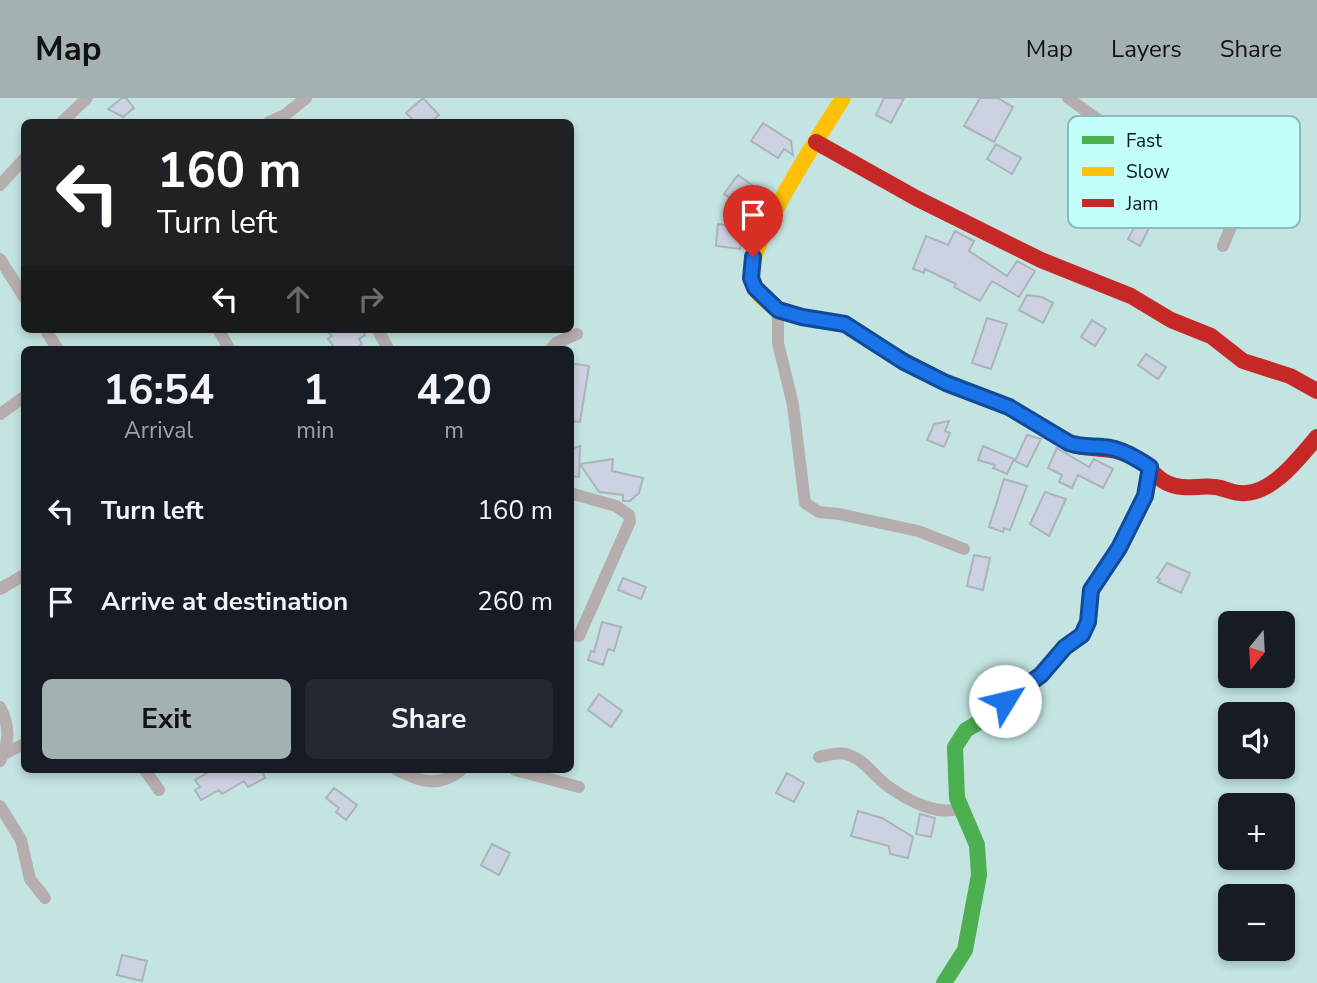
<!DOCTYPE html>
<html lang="en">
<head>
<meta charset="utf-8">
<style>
  body { margin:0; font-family:"Nunito Sans",sans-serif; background:#242831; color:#f1f3f6; height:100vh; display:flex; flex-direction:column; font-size:26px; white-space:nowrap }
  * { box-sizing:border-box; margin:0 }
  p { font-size:23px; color:#9ea1a6 }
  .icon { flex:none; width:38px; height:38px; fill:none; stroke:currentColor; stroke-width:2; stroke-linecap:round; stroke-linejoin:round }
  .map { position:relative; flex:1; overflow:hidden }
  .side { position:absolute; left:21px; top:248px; width:553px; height:427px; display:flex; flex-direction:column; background:#171b24; border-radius:10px; box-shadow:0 4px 10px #0003 }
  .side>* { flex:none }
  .top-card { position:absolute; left:21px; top:21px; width:553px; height:214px; border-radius:10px; box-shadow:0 4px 10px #0003; background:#202124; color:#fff; overflow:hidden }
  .needle { width:46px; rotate:198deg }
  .controls { position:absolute; left:1218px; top:513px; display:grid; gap:14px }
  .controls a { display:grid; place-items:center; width:77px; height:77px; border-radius:10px; background:#171b24; box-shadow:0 4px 10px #0003; font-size:35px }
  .pin { position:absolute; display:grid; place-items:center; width:60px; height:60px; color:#fff; margin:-72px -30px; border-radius:50% 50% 50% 0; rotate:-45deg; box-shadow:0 0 7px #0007 }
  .pin .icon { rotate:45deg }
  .me { position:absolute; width:77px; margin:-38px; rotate:54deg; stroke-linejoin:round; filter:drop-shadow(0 0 5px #0008) }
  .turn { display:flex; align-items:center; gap:24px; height:147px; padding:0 21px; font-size:32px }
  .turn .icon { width:91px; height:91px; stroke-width:2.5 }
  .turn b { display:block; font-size:49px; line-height:60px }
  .lanes { display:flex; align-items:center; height:66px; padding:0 21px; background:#0003; justify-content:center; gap:35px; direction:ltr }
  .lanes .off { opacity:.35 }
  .eta { display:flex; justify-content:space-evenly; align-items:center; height:119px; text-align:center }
  .eta b { font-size:42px; font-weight:700; line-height:49px }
  .button { display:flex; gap:14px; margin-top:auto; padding:14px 21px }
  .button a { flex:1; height:80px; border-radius:10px; background:#a4b1b2; color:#111; font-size:28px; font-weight:700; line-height:80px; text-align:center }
  .button a+a { background:#242831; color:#f1f3f6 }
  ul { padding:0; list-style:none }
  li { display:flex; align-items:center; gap:21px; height:91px; padding:0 21px }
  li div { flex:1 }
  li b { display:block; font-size:26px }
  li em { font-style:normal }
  header { display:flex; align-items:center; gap:42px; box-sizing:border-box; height:98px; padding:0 35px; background:#a4b1b2; color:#111 }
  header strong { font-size:33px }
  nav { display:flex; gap:38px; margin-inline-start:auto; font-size:24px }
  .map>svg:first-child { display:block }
  .building { fill:#cdd2e2; stroke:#aab4ba; stroke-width:2 }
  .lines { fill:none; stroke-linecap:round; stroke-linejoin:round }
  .street { stroke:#b6adae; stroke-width:12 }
  .fast { stroke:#4caf50; stroke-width:16 }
  .slow { stroke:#ffc107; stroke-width:16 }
  .jam { stroke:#c62828; stroke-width:16 }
  .route-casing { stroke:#114b97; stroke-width:18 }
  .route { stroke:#1a73e8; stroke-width:12 }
  .key { fill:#c2fffb; stroke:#88bab7; stroke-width:2 }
  .key-label { font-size:19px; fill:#021a18 }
</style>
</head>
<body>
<header>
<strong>Map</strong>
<nav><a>Map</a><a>Layers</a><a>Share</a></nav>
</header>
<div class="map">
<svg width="1317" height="885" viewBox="0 0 1317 885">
  <rect width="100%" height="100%" fill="#c3e4e1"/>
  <path class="building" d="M122,0H126L134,10L123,19L108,11Z
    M423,0L439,17L431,24H415L406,15Z
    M884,0H904L891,25L876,17Z
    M980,0H998L1013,9L994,44L964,28Z
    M763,25L791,43L793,57L784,51L778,60L751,43Z
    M996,46L1021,60L1012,76L987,61Z
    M738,77L763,95L754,108L747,103L743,109L724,96Z
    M1170,82L1188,90V97L1167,130L1148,118L1151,107Z
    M1137,124L1149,130L1140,148L1128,141Z
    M718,126L740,129V133L748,134L747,145H741L740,151L716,148Z
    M955,133L974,143L969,153L1007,178L1017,163L1035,173L1019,199L992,183L980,203L954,189L956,186L925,171L924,175L913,171L926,138L948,147Z
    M1027,197L1042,199L1053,205L1043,225L1019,212Z
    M987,220L1007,226L991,271L972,265Z
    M1092,222L1106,231L1095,248L1081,239Z
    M326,231H361L365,237L359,241L362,246L354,252H336L328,241L332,238Z
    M1146,256L1166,269L1158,281L1138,267Z
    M570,265L589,268L580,324L570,323Z
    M949,323L945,333L950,335L944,349L927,342L934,326Z
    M1027,337L1041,341L1027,369L1015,363Z
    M580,348L579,379L570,378V351Z
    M983,348L1014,361L1007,376L993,370L995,367L978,362Z
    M1057,350L1089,369L1094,361L1113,371L1103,390L1078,377L1072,390L1059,384L1062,377L1048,370Z
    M613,361L612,373L643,380L639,395L630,403H623V397L599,394L580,366Z
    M1004,381L1027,388L1010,432L1004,430L1003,434L989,429Z
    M1045,394L1066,401L1049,438L1030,426Z
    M974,457L990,460L983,492L967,488Z
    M1167,465L1190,475L1181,495L1158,484L1160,481L1157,480Z
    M623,480L646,489L641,501L618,492Z
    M602,524L621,529L614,553L608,551L603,567L588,562L591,553L594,554Z
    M599,596L622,613L611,629L588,612Z
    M212,672H262L265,680L248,689L244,683L222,696L219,692L201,702L195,692L200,689L195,682Z
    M787,675L804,685L794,704L776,695Z
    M334,690L357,707L346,722L336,714L339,710L326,700Z
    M858,713L882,720L913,739L908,760L890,756L889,748L851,738Z
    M920,716L935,720L931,739L916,736Z
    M492,746L510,755L499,777L481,767Z
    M122,857L147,863L142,883L117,877Z"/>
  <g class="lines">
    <path class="street" d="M1068,0L1165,70L1236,100L1239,109L1223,148
      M62,24L87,0
      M269,24L285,17L306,0
      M0,87L24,61
      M0,161L24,199
      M778,212V245L793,307L805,405L819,414L839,416L918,433L964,451
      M218,231L230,252
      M377,231L389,252
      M47,234L58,252
      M550,252L556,245L577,236
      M0,316L24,299
      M570,395L616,408L629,417L630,423L579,538
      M0,491L24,477
      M0,609C9,626 10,645 0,663
      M4,656L24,646
      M819,659C828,657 837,654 846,656C865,661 874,679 889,689C907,702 939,719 960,710
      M145,672L159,692
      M397,672C420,684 439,690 461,672
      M515,672L579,689
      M0,708L21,742L30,781L45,800"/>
    <path class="fast" d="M813,222L845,226L881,250L946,285L1009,309L1076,348
      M944,885L965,852L979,777L977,747L957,700L955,649L966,632L986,620L1014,595L1041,577L1062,552"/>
    <path class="slow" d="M813,222C792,219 752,204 751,178C750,142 822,34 843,0"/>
    <path class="jam" d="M816,44L916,100L1041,162L1131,198L1171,222L1211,238L1243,263L1290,278L1317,293
      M1076,348C1096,352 1114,349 1134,359C1147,365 1155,380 1167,385C1184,393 1198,387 1215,389C1224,390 1233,395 1241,395C1271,398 1300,359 1317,339
      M1062,552L1082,537L1088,524L1091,492L1119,450L1145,398L1150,369"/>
  </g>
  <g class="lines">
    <g class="route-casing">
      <path id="route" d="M753,159L751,180L755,190L778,212L802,219L845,226L904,264L946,285L1009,309L1069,345C1080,349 1091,348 1103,349C1120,350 1136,360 1150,369L1145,398L1119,450L1091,492L1088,524L1082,537L1065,549L1041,577L1005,603"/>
    </g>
    <use href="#route" class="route"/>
  </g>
  <rect x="1068" y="18" width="232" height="112" rx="10" class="key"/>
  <rect x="1082" y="38" width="32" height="8" fill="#4caf50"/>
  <rect x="1082" y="69" width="32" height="9" fill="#ffc107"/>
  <rect x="1082" y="101" width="32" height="8" fill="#c62828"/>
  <g class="key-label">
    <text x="1126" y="49">Fast</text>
    <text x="1126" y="80">Slow</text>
    <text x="1126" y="112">Jam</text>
  </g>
</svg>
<div class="controls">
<a><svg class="needle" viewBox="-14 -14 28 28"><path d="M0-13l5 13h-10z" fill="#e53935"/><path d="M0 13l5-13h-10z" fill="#9ea1a6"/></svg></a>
<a><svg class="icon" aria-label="sound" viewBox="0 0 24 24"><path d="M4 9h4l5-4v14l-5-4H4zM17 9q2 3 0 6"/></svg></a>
<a>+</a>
<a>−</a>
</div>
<div class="pin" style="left:753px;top:159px;background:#d93025"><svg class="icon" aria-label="arrive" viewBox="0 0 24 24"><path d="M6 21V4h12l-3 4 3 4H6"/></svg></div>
<svg class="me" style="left:1005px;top:603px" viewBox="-20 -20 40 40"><circle r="19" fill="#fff"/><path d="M0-13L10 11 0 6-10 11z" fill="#1a73e8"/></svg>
<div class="top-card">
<div class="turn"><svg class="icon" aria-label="left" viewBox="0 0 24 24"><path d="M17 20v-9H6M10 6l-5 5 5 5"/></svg><div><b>160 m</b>Turn left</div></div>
<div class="lanes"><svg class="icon" aria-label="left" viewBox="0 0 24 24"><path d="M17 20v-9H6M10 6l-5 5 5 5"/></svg><svg class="icon off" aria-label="ahead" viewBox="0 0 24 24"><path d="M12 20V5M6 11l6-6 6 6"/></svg><svg class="icon off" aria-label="right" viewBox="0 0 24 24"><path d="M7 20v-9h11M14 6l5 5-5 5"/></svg></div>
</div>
<section class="side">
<div class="eta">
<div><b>16:54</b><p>Arrival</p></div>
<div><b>1</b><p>min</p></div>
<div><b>420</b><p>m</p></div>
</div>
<ul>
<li><svg class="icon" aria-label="left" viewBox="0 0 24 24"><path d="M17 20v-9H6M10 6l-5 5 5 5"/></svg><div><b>Turn left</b></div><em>160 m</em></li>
<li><svg class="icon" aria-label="arrive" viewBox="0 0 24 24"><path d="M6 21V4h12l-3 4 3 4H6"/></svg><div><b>Arrive at destination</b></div><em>260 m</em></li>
</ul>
<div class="button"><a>Exit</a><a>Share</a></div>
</section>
</div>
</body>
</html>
